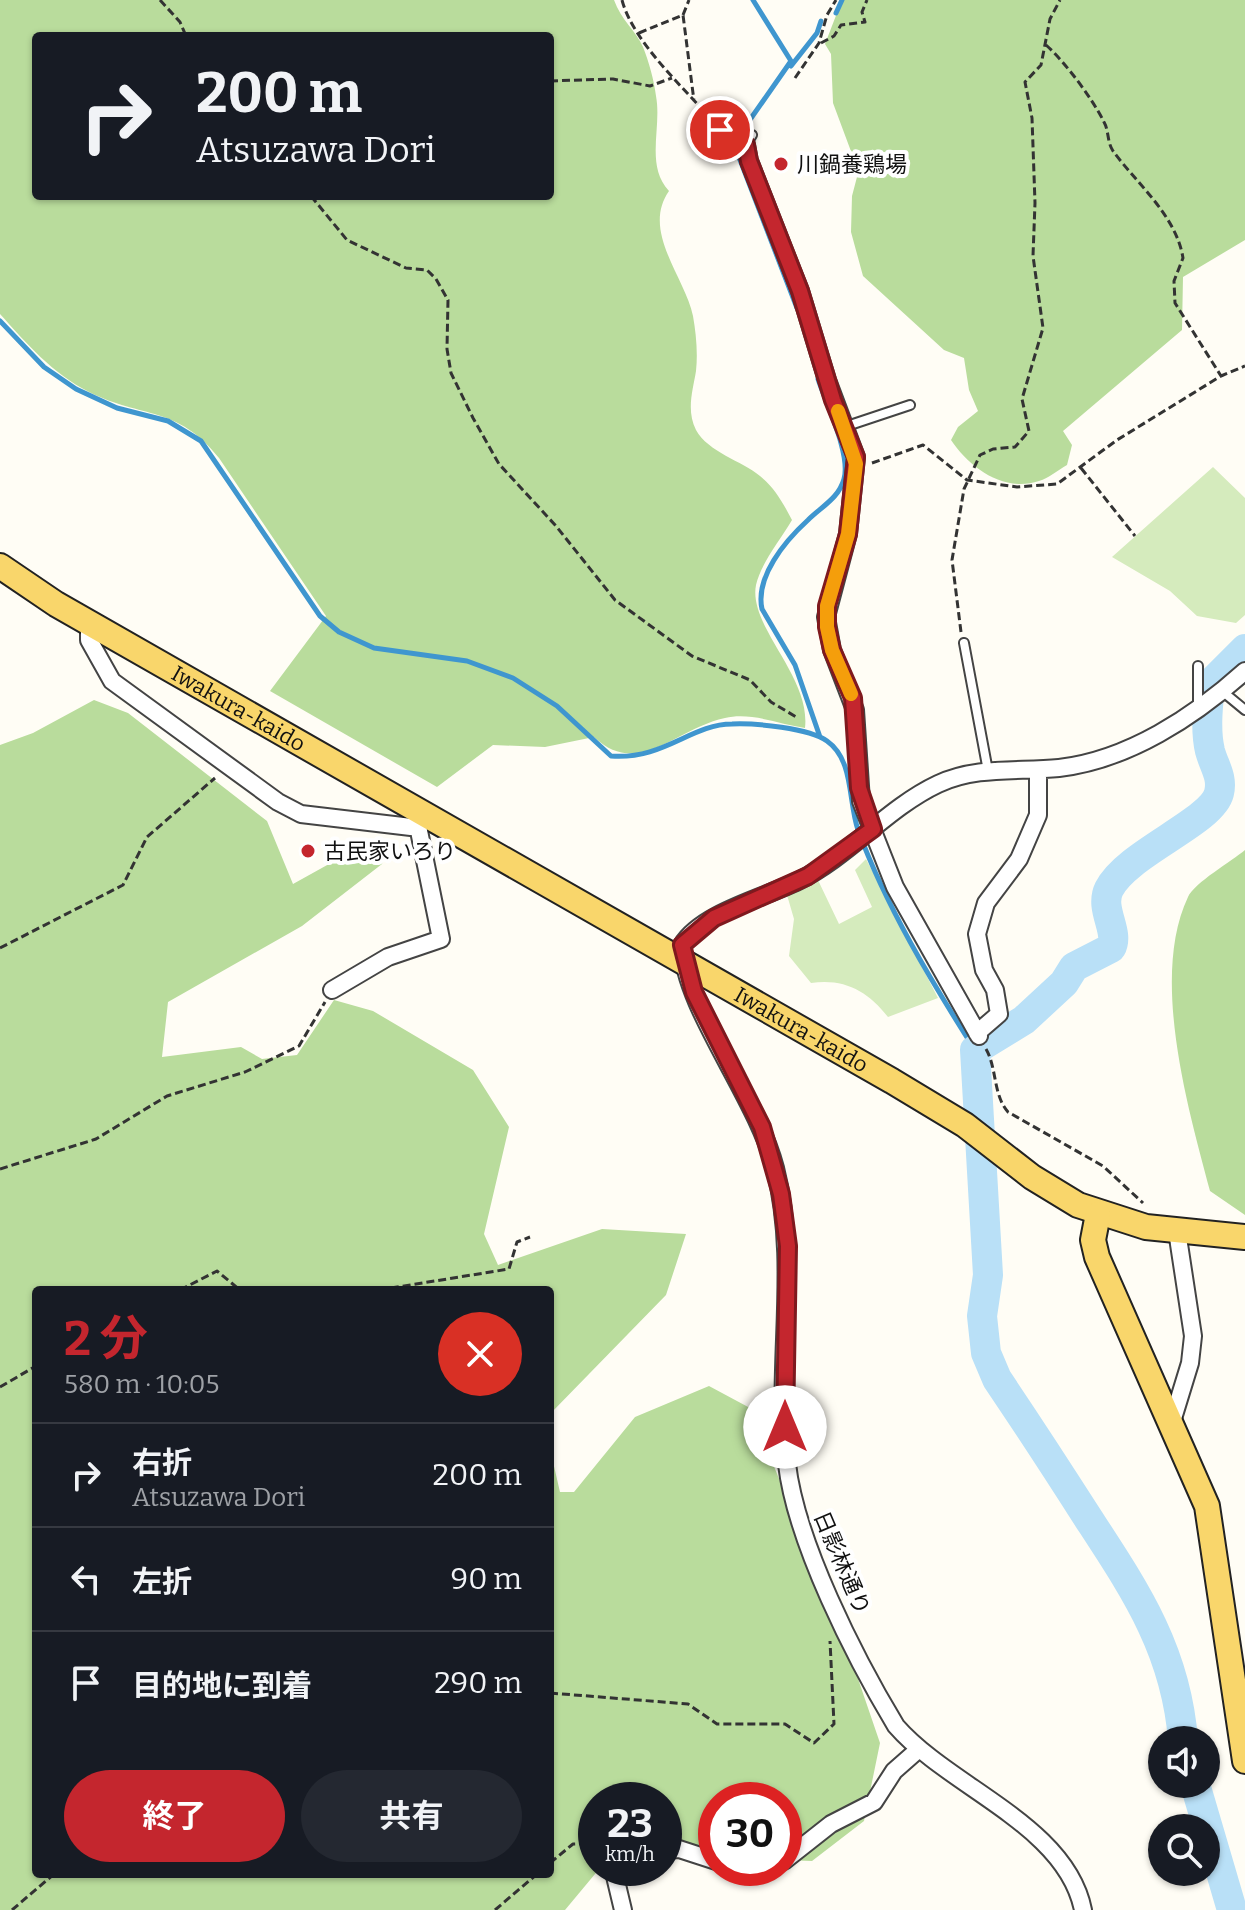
<!DOCTYPE html>
<html lang="ja">
<head>
<meta charset="utf-8">
<style>
  body { margin:0; font-family:Bitter,"Noto Sans JP",serif; background:#242831; color:#f1f3f6; height:100vh; display:flex; flex-direction:column; font-size:30px; white-space:nowrap }
  * { box-sizing:border-box; margin:0 }
  p { font-size:26px; color:#9ea1a6 }
  .icon { flex:none; width:44px; height:44px; fill:none; stroke:currentColor; stroke-width:2; stroke-linecap:round; stroke-linejoin:round }
  .map { position:relative; flex:1; overflow:hidden }
  .drawer { position:absolute; left:32px; top:1286px; width:522px; height:592px; display:flex; flex-direction:column; background:#171b24; border-radius:8px; box-shadow:0 2px 6px #0004 }
  .drawer>* { flex:none }
  .top-card { position:absolute; left:32px; top:32px; width:522px; height:168px; border-radius:8px; box-shadow:0 2px 6px #0004; background:#171b24; color:#f1f3f6; overflow:hidden }
  .buttons { position:absolute; left:1148px; top:1726px; display:grid; gap:16px }
  .buttons a { display:grid; place-items:center; width:72px; height:72px; border-radius:50%; background:#171b24; box-shadow:0 2px 6px #0004; font-size:40px }
  .speed { position:absolute; left:578px; top:1782px; display:flex; gap:16px; font-size:40px; font-weight:700; text-align:center }
  .speed>* { display:grid; place-content:center; width:104px; height:104px; border-radius:50%; background:#171b24; box-shadow:0 2px 6px #0004; line-height:1 }
  .speed small { font-size:20px; font-weight:400 }
  .speed .limit { border:12px solid #d22; background:#fff; color:#111 }
  .pin { position:absolute; display:grid; place-items:center; width:68px; height:68px; color:#fff; margin:-34px; border:4px solid #fff; border-radius:50%; box-shadow:0 2px 8px #0007 }
  .me { position:absolute; width:88px; margin:-44px; rotate:0deg; stroke-linejoin:round; filter:drop-shadow(0 0 6px #0008) }
  .turn { display:flex; align-items:center; gap:28px; height:168px; padding:0 32px; font-size:36px }
  .turn .icon { width:104px; height:104px; stroke-width:2.5 }
  .turn b { display:block; font-size:56px; line-height:68px }
  .round { display:grid; place-items:center; flex:none; width:84px; height:84px; border-radius:42px; background:#242831 }
  .head { display:flex; align-items:center; justify-content:space-between; height:136px; padding:0 32px }
  h1 { font-size:48px; font-weight:700; line-height:60px; color:#c4262e }
  .action { display:flex; gap:16px; margin-top:auto; padding:16px 32px }
  .action a { flex:1; height:92px; border-radius:48px; background:#c4262e; color:#fff; font-size:32px; font-weight:700; line-height:92px; text-align:center }
  .action a+a { background:#242831; color:#f1f3f6 }
  ul { padding:0; list-style:none }
  li { display:flex; align-items:center; gap:24px; height:104px; padding:0 32px; border-top:2px solid #363941 }
  li div { flex:1 }
  li b { display:block; font-size:30px }
  li em { font-style:normal }
  .map>svg:first-child { display:block }
  .green { fill:#d5ebbd }
  .forest { fill:#b9dc9c; fill-rule:evenodd }
  .lines { fill:none; stroke-linecap:round; stroke-linejoin:round }
  .stream { stroke:#3f96cf; stroke-width:5 }
  .river { stroke:#b9e0f7; stroke-width:30 }
  .lane-casing { stroke:#444; stroke-width:12 }
  .street-casing { stroke:#444; stroke-width:20 }
  .primary-casing { stroke:#222; stroke-width:28 }
  .path { stroke:#333; stroke-width:3; stroke-dasharray:8 4; stroke-linecap:butt }
  .lane { stroke:#fff; stroke-width:8 }
  .street { stroke:#fff; stroke-width:16 }
  .primary { stroke:#f9d66b; stroke-width:24 }
  .route-casing { stroke:#7f191e; stroke-width:20 }
  .route { stroke:#c4262e; stroke-width:14 }
  .slow { stroke:#f59e0b; stroke-width:14 }
  .poi-dot { fill:#c4262e; stroke:#fff; stroke-width:3 }
  .labels { text-anchor:middle; dominant-baseline:central; stroke-width:8; stroke-linejoin:round; paint-order:stroke }
  .poi-label { font-size:22px; fill:#111; stroke:#fff; text-anchor:start }
  .street-label { font-size:22px; fill:#111; stroke:#fff }
</style>
</head>
<body>
<div class="map">
<svg width="1245" height="1910" viewBox="0 0 1245 1910">
  <rect width="100%" height="100%" fill="#fffdf5"/>
  <path class="green" d="M1213,467L1245,498V615L1236,623L1197,616L1170,591L1112,557Z
    M866,859L938,998L888,1017C868,991 844,978 811,983L789,956L794,919L787,895L817,878L839,924L872,907L855,870Z"/>
  <path class="forest" d="M0,0H614C621,20 636,31 643,47C649,62 654,80 656,96C662,128 645,165 669,191C641,231 685,277 693,316C696,333 698,353 696,371C693,390 686,410 696,430C708,452 742,461 760,476C775,488 783,503 792,520C781,539 761,563 756,585C748,627 811,676 805,728C779,724 751,712 725,718C677,728 638,779 594,737L545,747L493,745L437,787L270,691L326,616L219,458C177,405 143,419 89,392C52,373 27,344 0,314ZM36,36H550V196H36Z
    M842,0H1245V240L1183,277L1182,330L1063,431L1072,445L1067,465C1058,470 1049,478 1039,481C1003,493 969,467 951,440L958,427L978,411L969,390L964,358L944,350L863,276L851,232L852,196L857,177L852,154L833,103L831,54L825,44Z
    M94,700L128,713L267,821L293,884L374,839L386,847L382,864L302,926L168,1002L162,1057L241,1047L262,1059L297,1055L334,1000L373,1011L473,1070L509,1127L484,1234L498,1265L602,1229L686,1234L666,1295L550,1414V1290H36V1874H550V1449L560,1492H574L635,1417L709,1386L750,1408L842,1632L880,1743L864,1821L812,1861L784,1860V1800H716V1859H664V1800H596V1868H600L565,1910H0V745L33,733Z
    M1245,850V1215L1210,1191C1188,1108 1150,977 1188,897C1194,883 1232,861 1245,850Z"/>
  <g class="lines">
    <path class="stream" d="M753,0L791,61L740,134L737,152L797,308
      M836,13L842,0
      M791,66L817,33L821,21
      M0,321L44,367L76,389L117,408L168,421L201,441L320,616L339,632L374,648L467,661L513,678L557,706L611,756C664,760 691,724 732,724C755,723 809,728 827,741C854,760 848,801 858,830C886,906 931,981 975,1050
      M818,379C826,404 851,454 844,479C839,498 821,507 808,520C785,541 755,577 762,609L795,665L820,737"/>
    <path class="river" d="M1183,1740C1176,1650 1135,1590 1088,1518C1058,1471 1028,1425 997,1379L986,1353L982,1316L988,1275L975,1050L1024,1020L1064,983L1074,967L1111,948C1120,932 1099,909 1109,889C1127,853 1212,822 1219,793C1223,777 1214,766 1210,751C1205,730 1208,705 1210,684L1245,649
      M1195,1784L1232,1910"/>
    <g class="lane-casing">
      <path id="lane" d="M720,130L746,145L752,135
        M844,427L910,405
        M964,643L988,771
        M1198,666V708
        M1222,691L1245,710"/>
    </g>
    <g class="street-casing">
      <path id="street" d="M746,145L749,161L800,291L827,380L856,457L848,534L826,617L832,650L855,710L861,801L895,887L979,1036
        M89,623V640L112,681L278,802L301,814L411,827L431,816
        M332,990L388,957L441,939L418,826
        M977,1033L999,1014L995,990L984,970L977,934L986,903L1019,859L1038,815V770
        M1171,1425L1190,1363L1193,1336L1177,1231
        M664,1850L679,1849L716,1861
        M784,1861L831,1824L874,1802L894,1771L919,1749
        M613,1868L623,1910
        M1083,1910C1066,1825 950,1788 896,1726C855,1658 796,1542 787,1464C775,1365 800,1266 775,1168C757,1097 684,1008 682,945C701,913 766,897 798,881C849,856 887,808 938,784C976,766 1018,772 1059,768C1128,760 1194,717 1245,671"/>
    </g>
    <g class="primary-casing">
      <g id="primary">
        <path id="s1" d="M0,566L56,604L892,1081L965,1125L1032,1177L1078,1205L1146,1227L1245,1237"/>
        <path d="M1098,1214L1093,1240L1097,1257L1207,1506L1245,1761"/>
      </g>
    </g>
    <path class="path" d="M160,0L180,22L186,36
      M622,0C633,42 684,88 713,121
      M683,15L689,0
      M639,33L683,15L694,101
      M821,43L834,36L841,25L865,22L862,12L867,0
      M1046,45C1065,62 1092,98 1104,122C1109,131 1107,142 1113,151C1137,184 1176,215 1183,258L1174,281L1175,303L1221,376
      M795,78L819,43L827,15L836,0
      M550,81L613,79L650,86L672,78
      M311,196L347,240L406,268L427,270L436,279L448,300L447,349L451,373L473,418L499,464L556,526L615,600L692,656L750,680L771,702L798,718
      M872,463L923,445L967,480L1017,487L1057,484L1117,440L1221,376L1245,366
      M1081,468L1135,536
      M961,632L952,560L964,489L980,455L993,449L1015,447L1029,431L1022,399L1043,328L1033,256L1035,203L1032,118L1025,82L1041,65L1050,19L1060,0
      M0,948L123,885L147,837L215,778
      M986,1049C997,1068 993,1095 1008,1112L1103,1166L1143,1203
      M0,1169L96,1139L167,1096L245,1072L299,1046L325,1002
      M180,1290L217,1271L240,1290
      M379,1290L509,1269L517,1242L530,1237
      M0,1387L36,1366
      M550,1693L688,1704L717,1724H785L814,1743L834,1724L830,1641
      M550,1863L573,1844L596,1843
      M12,1910L54,1874
      M495,1910L537,1874"/>
    <use href="#lane" class="lane"/>
    <use href="#street" class="street"/>
    <use href="#primary" class="primary"/>
  </g>
  <g class="lines">
    <g class="route-casing">
      <path id="route" d="M720,130L746,145L749,161L800,291L833,400L856,457L848,534L827,606V627L832,650L853,698L859,788L873,829L808,876L714,918L682,945L694,992L762,1127L781,1194L788,1246L785,1427"/>
    </g>
    <use href="#route" class="route"/>
    <path class="slow" d="M838,411L856,464L848,534L827,606V627L832,650L851,694"/>
  </g>
  <g class="poi-dot">
    <circle cx="781" cy="164" r="8"/>
    <circle cx="308" cy="851" r="8"/>
  </g>
  <g class="labels">
    <g class="poi-label">
      <text x="797" y="164">川鍋養鶏場</text>
      <text x="324" y="851">古民家いろり</text>
    </g>
    <g class="street-label">
      <text stroke="none"><textPath href="#s1" startOffset="278">Iwakura-kaido</textPath></text>
      <text stroke="none"><textPath href="#s1" startOffset="926">Iwakura-kaido</textPath></text>
      <text transform="translate(842 1563) rotate(67)">日影林通り</text>
    </g>
  </g>
</svg>
<div class="buttons">
<a><svg class="icon" aria-label="sound" viewBox="0 0 24 24"><path d="M4 9h4l5-4v14l-5-4H4zM17 9q2 3 0 6"/></svg></a>
<a><svg class="icon" aria-label="search" viewBox="0 0 24 24"><circle cx="10" cy="10" r="6"/><path d="M15 15l6 6"/></svg></a>
</div>
<div class="speed"><div>23<small>km/h</small></div><div class="limit">30</div></div>
<div class="pin" style="left:720px;top:130px;background:#d93025"><svg class="icon" aria-label="arrive" viewBox="0 0 24 24"><path d="M6 21V4h12l-3 4 3 4H6"/></svg></div>
<svg class="me" style="left:785px;top:1427px" viewBox="-20 -20 40 40"><circle r="19" fill="#fff"/><path d="M0-13L10 11 0 6-10 11z" fill="#c4262e"/></svg>
<div class="top-card">
<div class="turn"><svg class="icon" aria-label="right" viewBox="0 0 24 24"><path d="M7 20v-9h11M14 6l5 5-5 5"/></svg><div><b>200 m</b>Atsuzawa Dori</div></div>
</div>
<section class="drawer">
<div class="head"><div><h1>2 分</h1><p>580 m · 10:05</p></div><a class="round" style="background:#d93025;color:#fff"><svg class="icon" aria-label="close" viewBox="0 0 24 24"><path d="M6 6l12 12M18 6L6 18"/></svg></a></div>
<ul>
<li><svg class="icon" aria-label="right" viewBox="0 0 24 24"><path d="M7 20v-9h11M14 6l5 5-5 5"/></svg><div><b>右折</b><p>Atsuzawa Dori</p></div><em>200 m</em></li>
<li><svg class="icon" aria-label="left" viewBox="0 0 24 24"><path d="M17 20v-9H6M10 6l-5 5 5 5"/></svg><div><b>左折</b></div><em>90 m</em></li>
<li><svg class="icon" aria-label="arrive" viewBox="0 0 24 24"><path d="M6 21V4h12l-3 4 3 4H6"/></svg><div><b>目的地に到着</b></div><em>290 m</em></li>
</ul>
<div class="action"><a>終了</a><a>共有</a></div>
</section>
</div>
</body>
</html>
